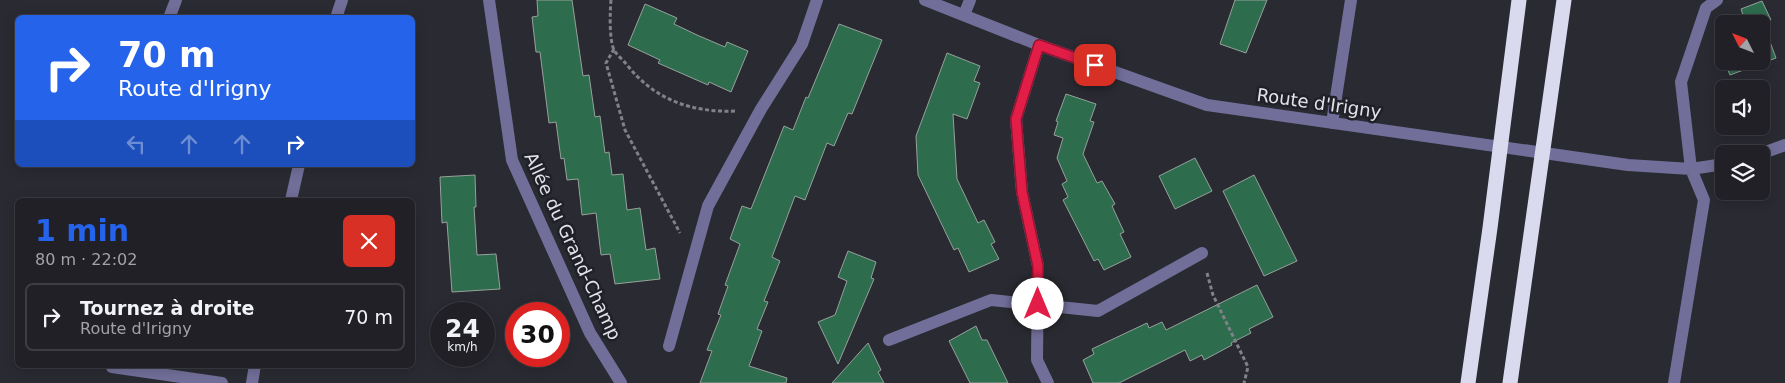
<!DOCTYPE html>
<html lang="fr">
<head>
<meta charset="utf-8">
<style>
  body { margin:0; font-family:"DejaVu Sans",sans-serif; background:#28282e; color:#f1f3f6; height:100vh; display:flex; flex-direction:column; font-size:19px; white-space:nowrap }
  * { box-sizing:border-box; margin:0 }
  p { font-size:16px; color:#a2a3a7 }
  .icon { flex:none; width:28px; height:28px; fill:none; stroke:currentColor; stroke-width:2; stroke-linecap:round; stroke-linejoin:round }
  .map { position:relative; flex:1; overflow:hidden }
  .details { position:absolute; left:15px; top:198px; width:400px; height:170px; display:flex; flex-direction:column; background:#202026; border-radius:8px; box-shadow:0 2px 12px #0003,0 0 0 1px #3d3e43 }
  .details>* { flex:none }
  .guide { position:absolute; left:15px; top:15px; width:400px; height:152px; border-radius:8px; box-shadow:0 2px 12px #0003,0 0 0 1px #3d3e43; background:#2563eb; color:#fff; overflow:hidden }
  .needle { width:32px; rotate:312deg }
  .tools { position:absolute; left:1715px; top:15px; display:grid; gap:10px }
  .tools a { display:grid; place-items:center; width:55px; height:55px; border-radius:8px; background:#202026; box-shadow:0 2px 12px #0003,0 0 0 1px #3d3e43; font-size:25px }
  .speed { position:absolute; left:430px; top:302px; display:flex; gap:10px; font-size:25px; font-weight:700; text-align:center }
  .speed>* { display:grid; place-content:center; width:65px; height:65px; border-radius:50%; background:#202026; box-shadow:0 2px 12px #0003,0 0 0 1px #3d3e43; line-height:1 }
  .speed small { font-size:12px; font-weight:400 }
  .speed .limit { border:8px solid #d22; background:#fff; color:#111 }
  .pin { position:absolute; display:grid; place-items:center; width:42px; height:42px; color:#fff; margin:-21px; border-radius:10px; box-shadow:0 2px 8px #0006 }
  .me { position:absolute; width:55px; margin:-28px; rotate:0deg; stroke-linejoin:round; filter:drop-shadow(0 0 4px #0008) }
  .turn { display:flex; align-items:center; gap:18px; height:105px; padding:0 20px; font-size:22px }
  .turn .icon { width:65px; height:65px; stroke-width:2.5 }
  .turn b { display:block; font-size:35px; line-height:42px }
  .lanes { display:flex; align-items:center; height:48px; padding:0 20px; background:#0003; justify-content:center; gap:25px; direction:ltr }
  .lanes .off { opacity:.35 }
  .round { display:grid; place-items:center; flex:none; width:52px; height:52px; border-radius:8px; background:#28282e }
  .headline { display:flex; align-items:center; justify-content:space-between; height:85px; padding:0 20px }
  h1 { font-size:30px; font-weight:600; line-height:38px; color:#2563eb }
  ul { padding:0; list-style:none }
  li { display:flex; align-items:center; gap:15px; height:68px; margin:0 10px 8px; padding:0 10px; border:2px solid #3d3e43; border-radius:8px }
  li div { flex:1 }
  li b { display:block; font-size:19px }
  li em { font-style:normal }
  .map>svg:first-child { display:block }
  .building { fill:#2e6c4e; stroke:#97a19b }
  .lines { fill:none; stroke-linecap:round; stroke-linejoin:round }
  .path { stroke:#818188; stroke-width:3; stroke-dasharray:4 2.5; stroke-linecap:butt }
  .minor { stroke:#716f99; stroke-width:12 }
  .highway { stroke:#dadaef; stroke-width:15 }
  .route-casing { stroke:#92132f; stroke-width:12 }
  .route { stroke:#e11d48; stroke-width:9 }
  .labels { text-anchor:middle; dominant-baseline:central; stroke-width:5; stroke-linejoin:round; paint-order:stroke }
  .street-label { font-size:18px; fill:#e2e2e8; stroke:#202028 }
</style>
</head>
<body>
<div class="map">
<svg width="1785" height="383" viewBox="0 0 1785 383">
  <rect width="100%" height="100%" fill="#2a2a32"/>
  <path class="building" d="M537,0H572L583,76L589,75L595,117L600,116L605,153L609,152L612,175L623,174L627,210L640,208L646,250L655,248L660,279L615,284L610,254L601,255L596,213L582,215L578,179L567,180L564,158L561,159L556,122L549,123L540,52H536L532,17L538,16Z
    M1235,0H1267L1246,53L1220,44Z
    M1762,1L1771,20L1761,24H1746L1741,9Z
    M645,4L677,18L674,24L697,35L725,47L727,42L748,51L731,92L709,82L708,85L658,63L660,60L628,45Z
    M839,24L882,40L852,114L848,113L834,146L827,143L805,200L795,196L772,257L780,261L764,301L768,302L757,329L762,331L749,366L787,378L786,383H700L712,351L707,350L721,315L718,314L728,286L725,285L740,244L730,239L742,206L751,209L784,126L793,130L806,97L808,98Z
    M1767,34L1776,58L1730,75L1724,61H1761V36Z
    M947,53L980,66L974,81L980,83L967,119L953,114L957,179L978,223L984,220L995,242L991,244L999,259L969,272L958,248L954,250L918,175L916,136Z
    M1066,94L1096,104L1090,121L1094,122L1083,154L1097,183L1102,181L1115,204L1112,206L1124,232L1120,234L1131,257L1104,270L1098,259L1094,261L1063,200L1068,197L1062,184L1067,181L1057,158L1063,138L1054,135L1058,122L1056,121Z
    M1195,158L1212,191L1175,209L1159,176Z
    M475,175L476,207H474L477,255L496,254L500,289L452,292L447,222L442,223L440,177Z
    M1254,175L1297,261L1264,276L1223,191Z
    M848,251L876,262L871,278L874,279L838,364L818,322L835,315L847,281L838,277Z
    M1257,285L1273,317L1249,329L1251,333L1231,343L1232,345L1204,360L1202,355L1190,361L1185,350L1119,383H1093L1083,360L1094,354L1092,349L1147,323L1149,328L1162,322L1166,330Z
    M976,326L982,340H987L1008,383H970L949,341Z
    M868,343L881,370L878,372L884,383H832Z"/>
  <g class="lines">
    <path class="path" d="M611,0C610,12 609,39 614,50C617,55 623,60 627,65C655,100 692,113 737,111
      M614,49L606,63L625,130L680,233
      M1207,273L1213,295L1248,367L1244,383"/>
    <path class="minor" d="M489,0L512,160L590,333L621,383
      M925,0L1039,45L1207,105L1628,165L1691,169L1724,164
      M964,15L970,0
      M169,18L176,0
      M336,18L342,0
      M1039,45L1016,119L1022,192L1038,266L1037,360L1048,383
      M1332,123L1351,0
      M1760,154L1785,145
      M291,200L299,165
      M889,340L991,300L1098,311L1202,253
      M669,346L708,206L761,109L802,44L817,0
      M112,365V367L222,383
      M252,383L255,365
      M1674,383L1704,200L1691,169L1681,82L1706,8L1717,0"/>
    <path class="highway" d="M1468,383L1490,228L1519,0
      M1510,383L1564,0"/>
  </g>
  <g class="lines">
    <g class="route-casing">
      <path id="route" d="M1038,304V266L1022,192L1016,119L1039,45L1095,65"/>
    </g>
    <use href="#route" class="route"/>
  </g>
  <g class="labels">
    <g class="street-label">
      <text transform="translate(1319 103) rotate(8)">Route d'Irigny</text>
      <text transform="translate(573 246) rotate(65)">Allée du Grand-Champ</text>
    </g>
  </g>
</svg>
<div class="tools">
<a><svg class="needle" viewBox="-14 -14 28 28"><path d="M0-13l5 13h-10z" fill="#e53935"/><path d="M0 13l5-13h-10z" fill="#a2a3a7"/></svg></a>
<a><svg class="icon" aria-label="sound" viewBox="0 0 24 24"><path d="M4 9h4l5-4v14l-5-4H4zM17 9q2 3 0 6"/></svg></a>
<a><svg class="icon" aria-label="layers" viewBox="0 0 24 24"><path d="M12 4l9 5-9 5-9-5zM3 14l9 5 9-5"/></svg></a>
</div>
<div class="speed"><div>24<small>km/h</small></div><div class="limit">30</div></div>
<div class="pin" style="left:1095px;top:65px;background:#d93025"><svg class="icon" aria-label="arrive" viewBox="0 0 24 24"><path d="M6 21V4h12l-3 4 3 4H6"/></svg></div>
<svg class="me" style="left:1038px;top:304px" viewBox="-20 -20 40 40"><circle r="19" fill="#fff"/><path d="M0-13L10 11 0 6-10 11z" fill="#e11d48"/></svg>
<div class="guide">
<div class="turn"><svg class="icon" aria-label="right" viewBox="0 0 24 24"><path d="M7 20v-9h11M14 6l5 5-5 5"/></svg><div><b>70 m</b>Route d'Irigny</div></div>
<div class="lanes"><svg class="icon off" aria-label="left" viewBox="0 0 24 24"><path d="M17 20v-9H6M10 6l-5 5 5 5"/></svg><svg class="icon off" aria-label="ahead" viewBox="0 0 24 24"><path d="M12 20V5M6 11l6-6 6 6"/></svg><svg class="icon off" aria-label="ahead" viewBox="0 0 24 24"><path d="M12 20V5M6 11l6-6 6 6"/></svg><svg class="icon" aria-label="right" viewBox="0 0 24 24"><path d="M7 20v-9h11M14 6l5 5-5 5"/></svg></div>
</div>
<section class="details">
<div class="headline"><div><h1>1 min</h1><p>80 m · 22:02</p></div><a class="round" style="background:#d93025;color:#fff"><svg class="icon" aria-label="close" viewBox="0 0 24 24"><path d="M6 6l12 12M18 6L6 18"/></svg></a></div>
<ul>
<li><svg class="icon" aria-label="right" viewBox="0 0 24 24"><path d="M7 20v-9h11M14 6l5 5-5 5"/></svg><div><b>Tournez à droite</b><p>Route d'Irigny</p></div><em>70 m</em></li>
</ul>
</section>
</div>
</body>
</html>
